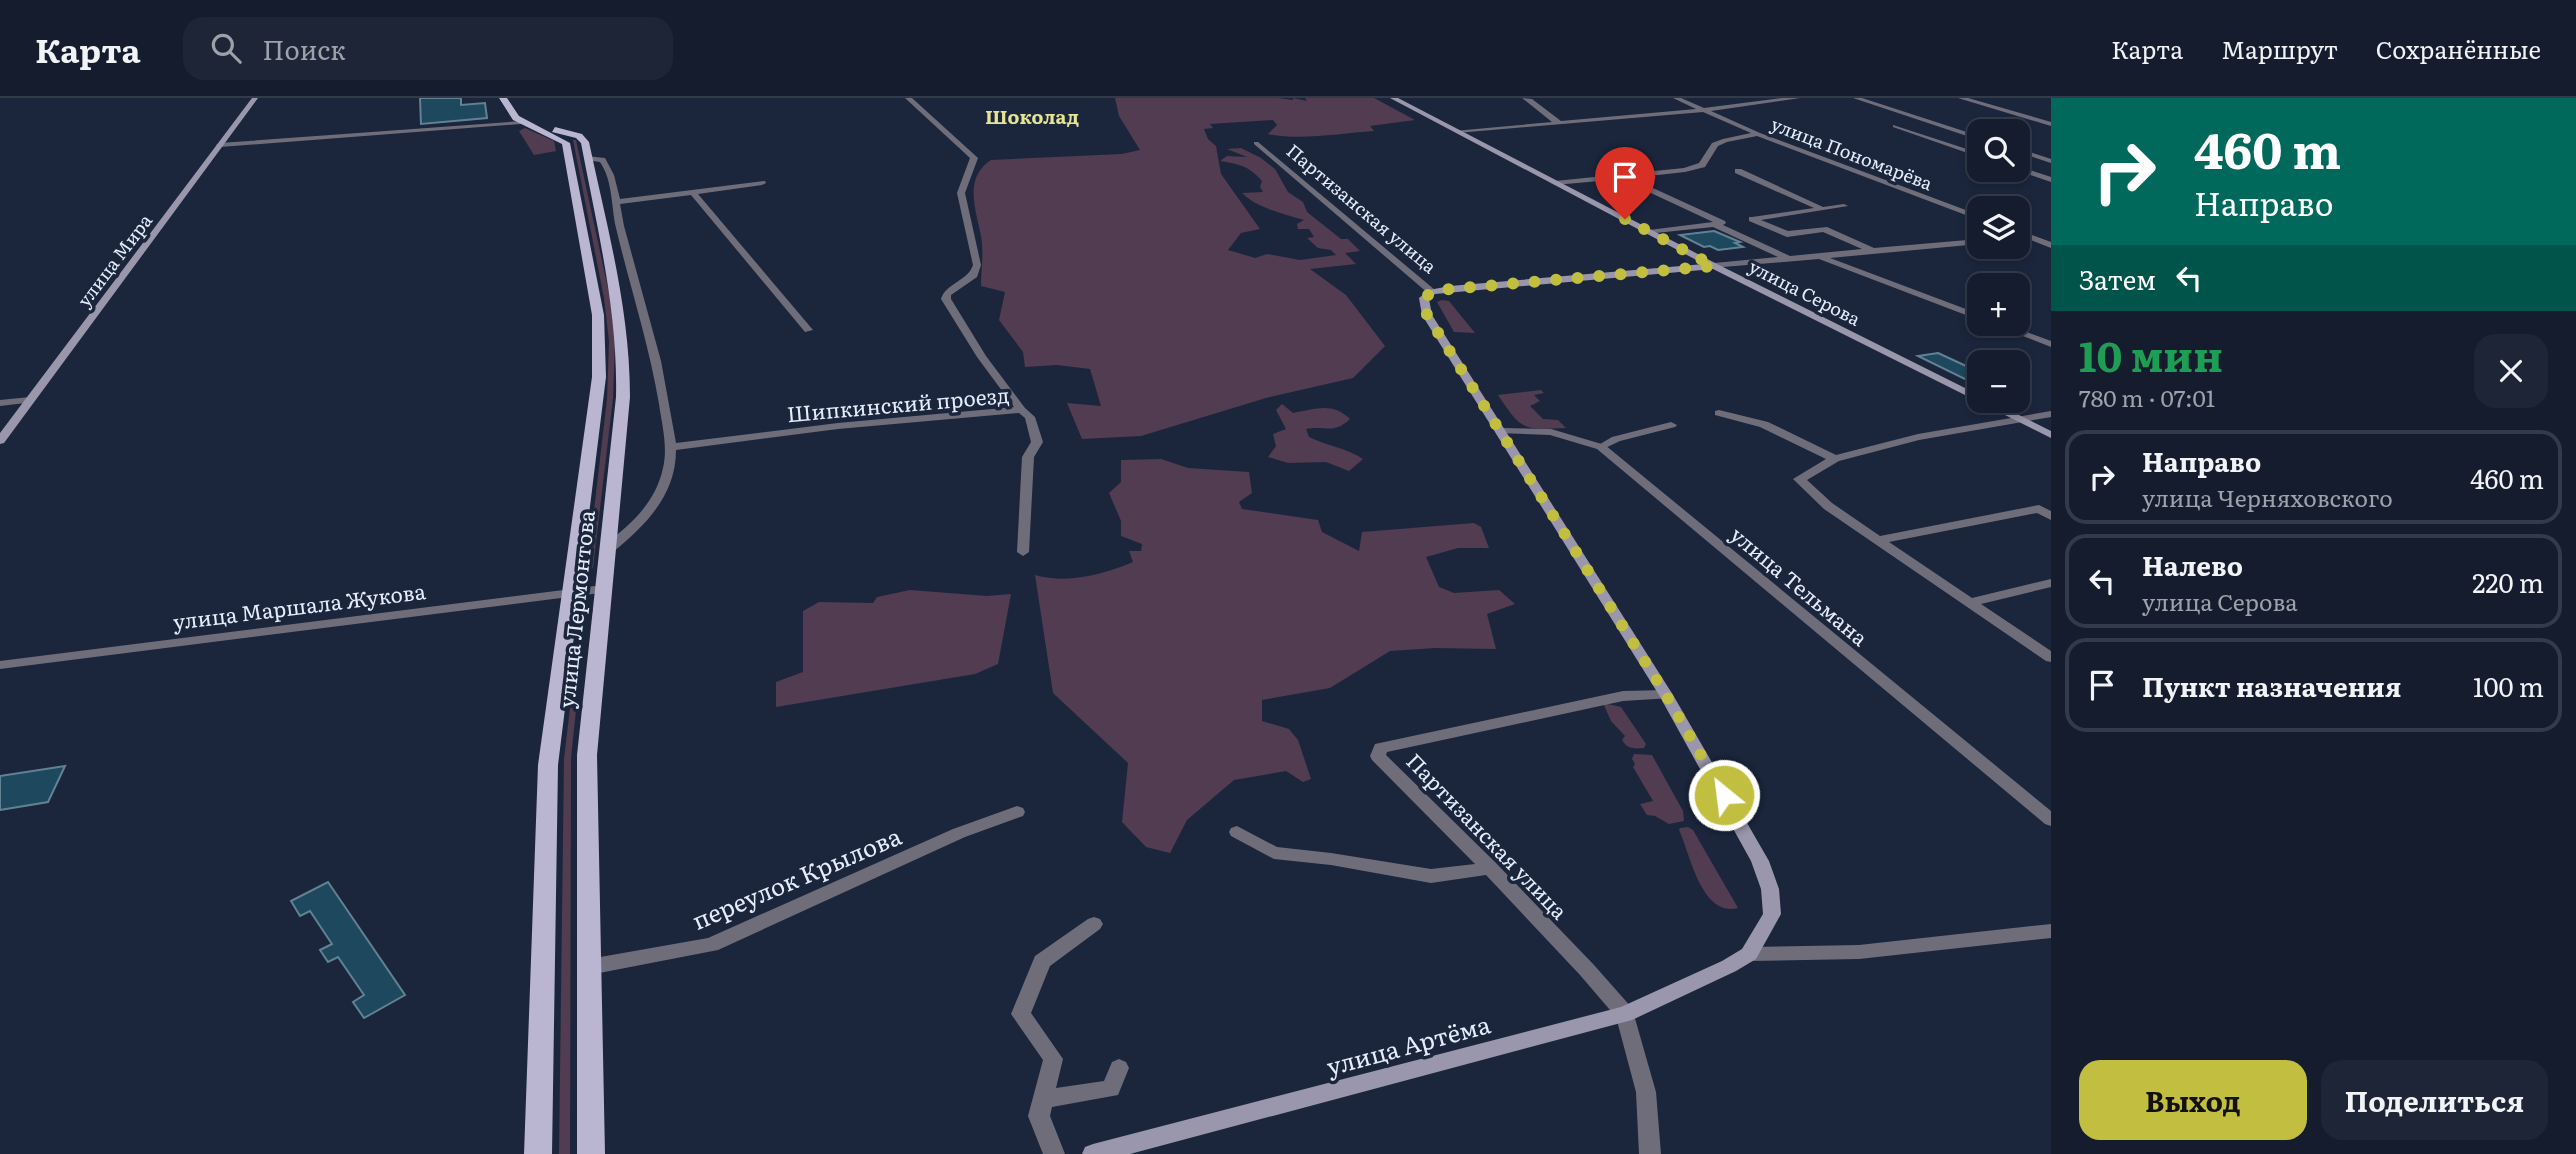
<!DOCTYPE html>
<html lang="ru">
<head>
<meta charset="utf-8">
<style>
  body { margin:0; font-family:Literata,serif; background:#1d2536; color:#f1f3f6; height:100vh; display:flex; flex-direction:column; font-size:26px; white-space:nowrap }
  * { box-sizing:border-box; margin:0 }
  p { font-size:23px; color:#9da1aa }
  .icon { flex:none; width:38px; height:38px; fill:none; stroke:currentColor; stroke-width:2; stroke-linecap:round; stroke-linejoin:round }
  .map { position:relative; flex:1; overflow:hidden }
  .details { display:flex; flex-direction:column; background:#141c2e; width:525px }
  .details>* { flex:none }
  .hud { background:#00695c; color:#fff; overflow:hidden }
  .fabs { position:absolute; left:1967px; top:21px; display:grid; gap:14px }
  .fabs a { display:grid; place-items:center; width:63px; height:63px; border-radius:14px; background:#141c2e; box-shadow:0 4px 10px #0003,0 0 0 2px #333a4a; font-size:35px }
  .pin { position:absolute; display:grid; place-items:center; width:60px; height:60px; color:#fff; margin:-72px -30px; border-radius:50% 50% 50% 0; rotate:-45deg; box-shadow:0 0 7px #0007 }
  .pin .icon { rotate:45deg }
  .me { position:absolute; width:77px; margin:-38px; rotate:331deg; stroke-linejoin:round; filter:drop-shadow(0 0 5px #0008) }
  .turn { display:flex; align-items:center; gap:24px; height:147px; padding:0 28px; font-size:32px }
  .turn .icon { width:91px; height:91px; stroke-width:2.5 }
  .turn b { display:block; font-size:49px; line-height:60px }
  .then { display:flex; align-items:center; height:66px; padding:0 28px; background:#0003; gap:14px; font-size:26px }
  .round { display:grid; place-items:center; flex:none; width:74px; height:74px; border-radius:21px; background:#1d2536 }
  .head { display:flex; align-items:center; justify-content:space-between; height:119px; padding:0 28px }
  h1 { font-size:42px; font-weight:700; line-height:52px; color:#1e9e55 }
  .primary-button { display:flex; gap:14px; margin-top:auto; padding:14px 28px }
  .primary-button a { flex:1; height:80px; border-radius:21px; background:#c1be40; color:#111; font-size:28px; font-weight:700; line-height:80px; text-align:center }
  .primary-button a+a { background:#1d2536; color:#f1f3f6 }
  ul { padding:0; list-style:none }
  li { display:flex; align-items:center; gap:21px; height:94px; margin:0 14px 10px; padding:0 14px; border:4px solid #333a4a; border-radius:21px }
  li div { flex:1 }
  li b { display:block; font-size:26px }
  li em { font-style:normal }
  header { display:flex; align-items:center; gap:42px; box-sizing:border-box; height:98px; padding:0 35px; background:#141c2e; border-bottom:2px solid #333a4a }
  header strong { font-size:33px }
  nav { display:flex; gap:38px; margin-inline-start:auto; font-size:24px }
  .search { width:490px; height:63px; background:#1d2536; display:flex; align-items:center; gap:18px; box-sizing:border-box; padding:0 24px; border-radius:21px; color:#9da1aa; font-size:26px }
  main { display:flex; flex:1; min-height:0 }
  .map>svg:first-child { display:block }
  .green { fill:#513c51 }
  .building { fill:#1e485d; stroke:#628294; stroke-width:2 }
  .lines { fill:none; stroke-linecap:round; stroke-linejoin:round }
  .minor { fill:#706d7b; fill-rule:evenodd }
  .tertiary { fill:#706d7b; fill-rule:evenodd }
  .secondary { fill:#9a96ab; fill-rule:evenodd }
  .primary { fill:#bab5d0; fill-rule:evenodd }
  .route { stroke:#c1be40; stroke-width:12; stroke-dasharray:0 21.6 }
  .labels { text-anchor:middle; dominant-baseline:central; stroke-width:7; stroke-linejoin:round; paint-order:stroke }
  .far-street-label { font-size:18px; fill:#e5edfd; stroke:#1b263d }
  .far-neighbourhood-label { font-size:19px; font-weight:bold; fill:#e5e495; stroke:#1b263d }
  .street-label { font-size:21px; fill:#e5edfd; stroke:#1b263d }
  .near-street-label { font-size:24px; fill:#e5edfd; stroke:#1b263d }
</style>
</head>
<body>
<header>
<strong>Карта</strong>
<div class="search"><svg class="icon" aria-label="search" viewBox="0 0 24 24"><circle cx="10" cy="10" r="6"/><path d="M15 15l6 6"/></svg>Поиск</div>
<nav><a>Карта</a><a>Маршрут</a><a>Сохранённые</a></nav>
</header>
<main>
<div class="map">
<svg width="2051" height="1056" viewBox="0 0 2051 1056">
  <rect width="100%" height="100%" fill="#1b263d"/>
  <path class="green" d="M1115,0H1278L1293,2V0L1307,3L1305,0H1374L1415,22L1370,28L1374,33C1340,35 1302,43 1268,36L1277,27L1273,22L1210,26L1213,30L1204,31L1208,41L1216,48L1221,76L1260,131L1241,135L1228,152L1255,160L1267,156L1300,162L1336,157L1331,152L1318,150L1307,140L1314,139L1309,131H1298L1297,126L1304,122C1284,116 1257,110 1242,95L1263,94L1260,89L1262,83C1249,68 1239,66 1220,63L1227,58L1247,59L1227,51L1241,50L1261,60L1275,71L1288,94L1303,104L1307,114L1341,141H1348L1360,153L1345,155L1356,166L1310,171L1346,197L1385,248L1353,280L1266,300L1141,338L1082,341L1067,305L1101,308L1090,271L1057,267L1025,269L1023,254L999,222L1005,194L981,188C981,172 984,154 981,138C976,112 963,80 991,62L1122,56L1140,52L1119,18Z
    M525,30L554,43L556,53L534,57L519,33Z
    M573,42H576L610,200L615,242L613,300L593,470L587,472L607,301L609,243L604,200Z
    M1442,202L1449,203L1475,235L1454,234L1437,204Z
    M1541,292L1544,295L1534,297L1540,303L1530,308L1543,321L1558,322L1566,330C1523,332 1522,333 1498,297Z
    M1282,306L1293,315C1316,311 1332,304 1350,321C1333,337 1326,327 1306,331L1309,339C1327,348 1347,350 1363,361L1349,373L1326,364L1288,365L1268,359L1276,348L1273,336L1286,331L1276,312Z
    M1161,361L1188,370L1249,374L1252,395L1239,404L1242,411L1318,422L1322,434L1359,453L1362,434L1474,425L1481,429L1489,450H1458L1426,459L1439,489L1454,495L1499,492L1515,506L1487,516L1496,551L1435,550L1390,553L1330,590L1262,602V623L1289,631L1298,642L1311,681L1303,684L1286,673L1234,682L1187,722L1170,755L1146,749L1122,724L1128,665L1053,595L1035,477C1068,486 1102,477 1133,464L1129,453H1141L1142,446L1121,438V423L1109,395L1121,384V362Z
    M910,492L987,498L1011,496L998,566L975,576L776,609V584L803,574V513L819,504L873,505L877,499Z
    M588,498L571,660L570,1056H559L564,661L583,500Z
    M1603,605L1621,609L1646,646L1644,650C1635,651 1627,651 1622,642L1625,638L1611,623Z
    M1634,656L1652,657L1683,713L1684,723L1669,726L1655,718L1647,717L1640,706L1653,703L1633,669L1635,666L1632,661Z
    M1688,729L1693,732L1738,810C1701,820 1689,752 1679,732L1680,730Z"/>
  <path class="building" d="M420,0H461V7L485,5L487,20L421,26Z
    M1714,133L1740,144L1735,145L1743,149L1718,152L1710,148L1704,149L1680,137Z
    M1938,255L1979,274V288L1918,258Z
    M65,668L48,704L0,712V678Z
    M328,784L405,897L364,920L353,904L364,897L338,859L328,864L320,852L332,846L310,813L300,818L291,803Z"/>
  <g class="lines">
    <path class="minor" d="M905,0H912L978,60L965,95L981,167L977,179L951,197V201L986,258L1025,310L1035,319L1043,344L1034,359L1029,454L1023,458L1017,454L1022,359L1031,344L1025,320L1019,315L838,331L676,352C676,397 646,427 613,454H603L602,451L603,448C631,426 655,406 663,370C668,349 662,327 659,306C649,246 630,189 616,130C611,108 613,83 600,64L586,62V58L605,60L614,77L620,101L765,83L766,85L762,87L698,96L813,232L805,234L691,97L620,106L624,128L661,263L676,345L838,325L1014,309L977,259L941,201C946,185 968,183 973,167L957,95L970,60Z
      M1522,0L1532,1L1561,23L1696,11L1673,0H1681L1704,10L1782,0H1800L1711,13L1760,35L1979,117V122L1757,38L1727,44L1718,48L1705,69L1685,74L1631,80L1725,123L1726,125L1723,127L1790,158L1862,151L1823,134L1787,139L1749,123V119H1752L1814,110L1735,75V71H1741L1823,109L1844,106L1848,108L1761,122L1788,133L1827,129L1874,150L1979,141V146L1830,160L1979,216V222L1819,161L1711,170L1710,168L1714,165L1778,159L1713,129L1646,136V132H1649L1713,124L1621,81L1555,87L1551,85L1555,83L1684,70L1699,65L1712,45L1723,41L1751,35L1703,14L1457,35L1454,33L1552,24Z
      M1853,0H1862L1979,38V42Z
      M1958,0H1968L2051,24V28Z
      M523,23L521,26L220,49L216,47L220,45Z
      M1893,27L1979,55V59L1893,29Z
      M1254,44H1258L1435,192V196H1429L1254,46Z
      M2018,50L2051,61V65L2018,54Z
      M2018,68L2051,79V84L2016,72Z
      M2018,132L2051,144V150L2018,137Z
      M1992,226H2005L2051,243V249Z
      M30,299L34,300V304L0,308V302Z
      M1719,312L1768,324L1836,357L1918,336L2051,313V319L1919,342L1839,363L1807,382L1832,405L1880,438L2039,407L2051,413V422L2037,415L1889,444L1972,500L2051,481V489L1981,506L2051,553V564L2046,563L1824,411L1793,381L1826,361L1760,329L1715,317V313Z
      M1671,324L1677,327L1675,329L1620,343L1601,352L1595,349L1612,339Z
      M603,487L610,491L608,494L0,571V563Z
      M1666,592L1671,594L1673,597L1671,600L1623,603L1387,654L1386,657L1496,765L1594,867L1632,910L1656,994L1661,1056H1639L1636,994L1616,919L1580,877L1486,777L1431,785L1331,767L1274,761L1231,738L1229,734L1231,730L1237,728L1277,749L1331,755L1431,771L1475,766L1372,662L1370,658L1375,646L1623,593Z
      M1017,708L1023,710L1025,714L1023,718L965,739L718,852L589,877L582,874L580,869L582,864L589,861L708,840L953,731Z
      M1094,819L1100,821L1103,826L1100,831L1050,868L1031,915L1063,961L1056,990L1104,983L1112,964L1119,961L1126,964L1129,970L1118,997L1052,1009L1050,1018L1065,1056H1043L1028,1018L1043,962L1011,916L1035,858L1088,821Z"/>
    <path class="tertiary" d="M1502,330L1551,331L1605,347L2051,713V728L2045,726L1597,351L1550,337L1498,335V331Z
      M2051,826V840L1859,861L1749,863L1742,861L1740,856L1742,851L1749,849L1859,847Z"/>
    <path class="secondary" d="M252,0H258L4,345L0,346V335Z
      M1390,0H1398L1717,166L1979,297V303H1991L2051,333V340L1713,171L1435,196L1429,201L1432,217L1673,597L1769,763L1779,791L1781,816L1756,861L1736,873L1632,922L1130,1056H1082L1085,1049L1093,1046L1621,909L1722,863L1742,851L1763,816L1761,791L1751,763L1659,597L1422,217L1419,200L1429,192L1450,188L1704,166Z"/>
    <path class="primary" d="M499,0H507L519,18L570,45L604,217L606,279L558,667L552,1056H524L538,667L592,279V217L562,46L513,22Z
      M555,29L582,36L589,44C607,129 630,211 630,299L597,657L605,1056H577V657L616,299C618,212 597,130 581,45L576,40L552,34Z"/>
  </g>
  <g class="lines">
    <path class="route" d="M1625,121L1714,168L1450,191L1432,194L1424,200L1427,217L1666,597L1724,697"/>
  </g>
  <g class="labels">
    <g class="far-street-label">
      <text transform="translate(1852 55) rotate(21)">улица Пономарёва</text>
      <text transform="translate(1362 110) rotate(40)">Партизанская улица</text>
      <text transform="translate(114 162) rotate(-53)">улица Мира</text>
      <text transform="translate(1805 194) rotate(27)">улица Серова</text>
    </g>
    <g class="far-neighbourhood-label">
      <text x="1032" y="18">Шоколад</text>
    </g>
    <g class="street-label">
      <text transform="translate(898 305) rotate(-5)">Шипкинский проезд</text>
      <text transform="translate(1800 487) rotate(40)">улица Тельмана</text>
      <text transform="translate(299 507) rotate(-7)">улица Маршала Жукова</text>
      <text transform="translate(575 511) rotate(-84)">улица Лермонтова</text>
      <text transform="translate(1488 737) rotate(46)">Партизанская улица</text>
    </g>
    <g class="near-street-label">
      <text transform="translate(796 779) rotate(-23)">переулок Крылова</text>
      <text transform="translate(1408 946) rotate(-15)">улица Артёма</text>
    </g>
  </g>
</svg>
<div class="fabs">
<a><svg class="icon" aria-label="search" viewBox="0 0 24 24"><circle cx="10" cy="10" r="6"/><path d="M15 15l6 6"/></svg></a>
<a><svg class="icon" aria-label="layers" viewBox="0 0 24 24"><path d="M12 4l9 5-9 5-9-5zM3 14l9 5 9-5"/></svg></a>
<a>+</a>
<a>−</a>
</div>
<div class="pin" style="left:1625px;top:121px;background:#d93025"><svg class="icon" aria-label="arrive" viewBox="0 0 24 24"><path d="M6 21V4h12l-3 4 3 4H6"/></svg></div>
<svg class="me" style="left:1724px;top:697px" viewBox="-20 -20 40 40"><circle r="17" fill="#c1be40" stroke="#fff" stroke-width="3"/><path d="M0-11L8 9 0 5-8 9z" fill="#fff"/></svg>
</div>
<section class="details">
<div class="hud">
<div class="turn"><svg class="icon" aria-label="right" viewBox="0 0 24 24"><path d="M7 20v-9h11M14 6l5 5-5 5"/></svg><div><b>460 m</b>Направо</div></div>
<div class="then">Затем<svg class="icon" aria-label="left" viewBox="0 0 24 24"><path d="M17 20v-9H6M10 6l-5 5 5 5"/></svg></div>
</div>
<div class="head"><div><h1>10 мин</h1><p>780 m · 07:01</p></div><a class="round"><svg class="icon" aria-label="close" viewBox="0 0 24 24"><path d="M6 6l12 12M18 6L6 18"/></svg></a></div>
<ul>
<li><svg class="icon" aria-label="right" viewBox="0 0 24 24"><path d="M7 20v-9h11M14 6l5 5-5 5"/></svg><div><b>Направо</b><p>улица Черняховского</p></div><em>460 m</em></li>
<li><svg class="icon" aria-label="left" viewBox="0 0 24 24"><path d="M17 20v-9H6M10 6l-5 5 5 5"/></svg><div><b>Налево</b><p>улица Серова</p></div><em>220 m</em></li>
<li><svg class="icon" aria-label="arrive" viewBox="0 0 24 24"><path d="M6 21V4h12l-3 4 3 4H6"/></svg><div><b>Пункт назначения</b></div><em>100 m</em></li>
</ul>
<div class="primary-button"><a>Выход</a><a>Поделиться</a></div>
</section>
</main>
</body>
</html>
